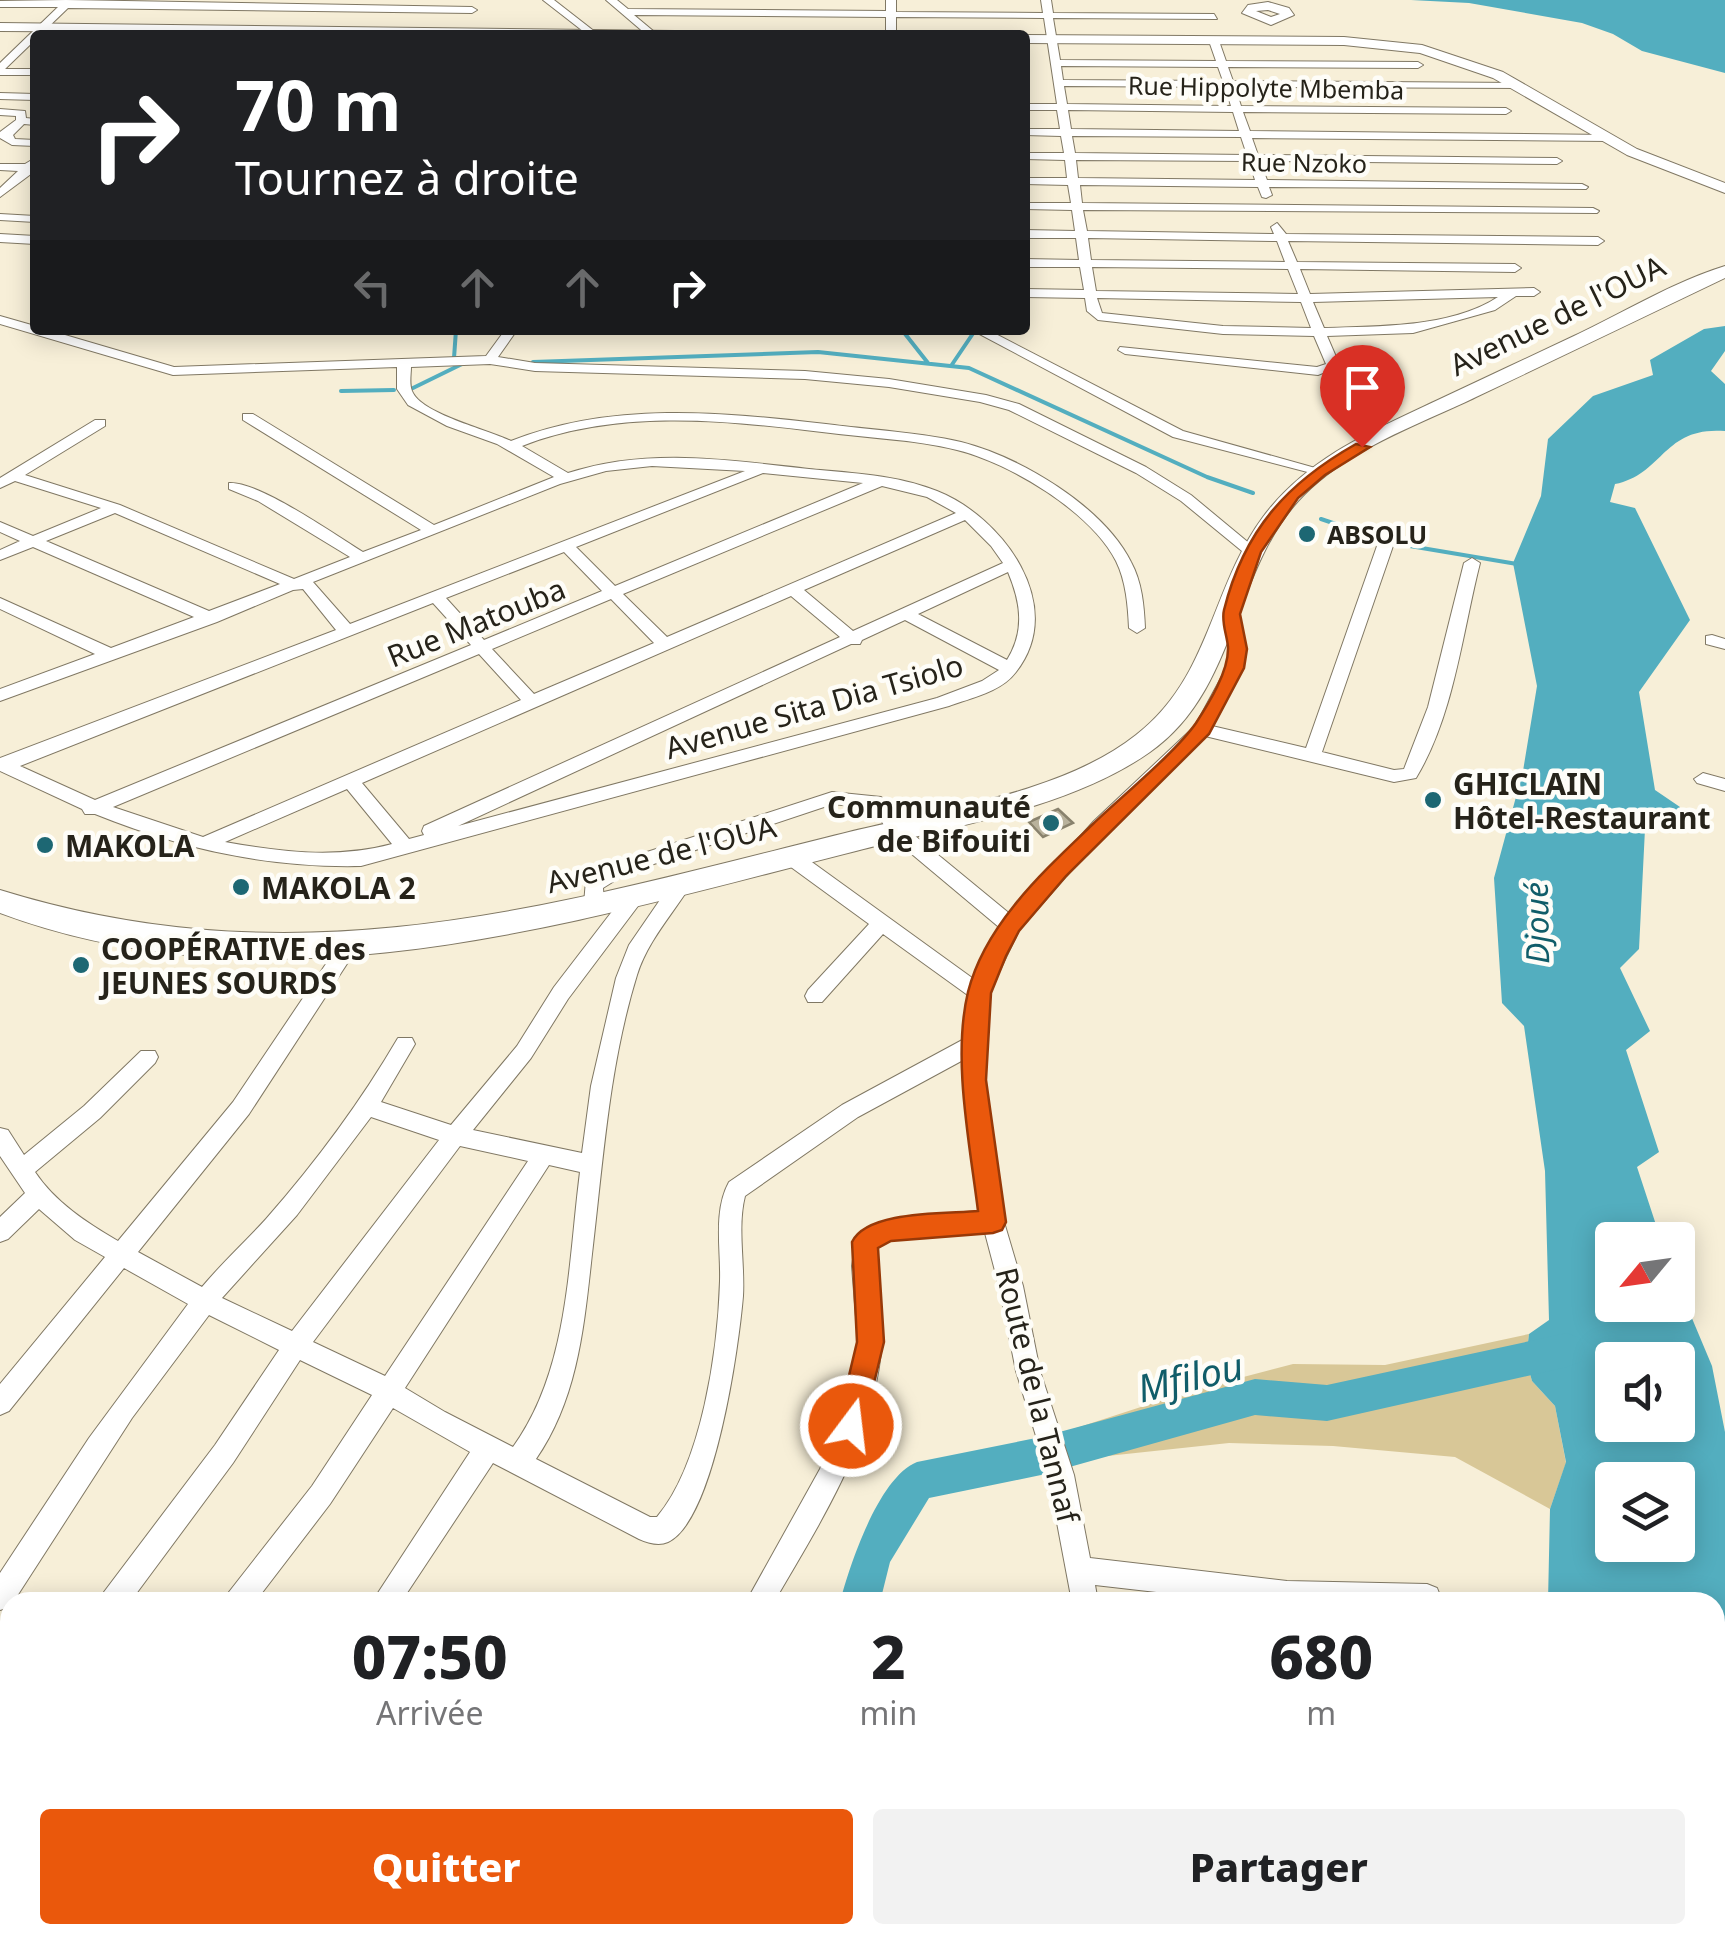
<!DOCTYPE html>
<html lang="fr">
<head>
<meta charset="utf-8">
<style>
  body { margin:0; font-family:"Noto Sans",sans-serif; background:#f2f2f2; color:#202124; height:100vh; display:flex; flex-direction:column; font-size:38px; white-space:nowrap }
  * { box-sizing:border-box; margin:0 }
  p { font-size:32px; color:#757577 }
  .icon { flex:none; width:55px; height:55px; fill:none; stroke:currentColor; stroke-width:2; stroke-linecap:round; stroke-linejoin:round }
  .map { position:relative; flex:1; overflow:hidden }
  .drawer { position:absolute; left:0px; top:1592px; width:1725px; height:352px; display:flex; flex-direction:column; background:#fff; border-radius:30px 30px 0 0; box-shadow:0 5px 25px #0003 }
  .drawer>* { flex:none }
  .guide { position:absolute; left:30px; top:30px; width:1000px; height:305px; border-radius:10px; box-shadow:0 5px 25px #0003; background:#202124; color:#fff; overflow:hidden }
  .needle { width:65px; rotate:241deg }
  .buttons { position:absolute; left:1595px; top:1222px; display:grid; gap:20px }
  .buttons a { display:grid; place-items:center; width:100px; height:100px; border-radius:10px; background:#fff; box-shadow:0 5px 25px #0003; font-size:50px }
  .pin { position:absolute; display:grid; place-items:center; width:85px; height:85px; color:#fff; margin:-102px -42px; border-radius:50% 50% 50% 0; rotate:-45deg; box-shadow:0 0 10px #0007 }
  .pin .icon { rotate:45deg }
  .me { position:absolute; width:110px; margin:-55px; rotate:15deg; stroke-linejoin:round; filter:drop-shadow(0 0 8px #0008) }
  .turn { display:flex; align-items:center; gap:35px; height:210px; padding:0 40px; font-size:45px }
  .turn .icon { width:130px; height:130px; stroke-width:2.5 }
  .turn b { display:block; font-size:70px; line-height:85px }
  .lanes { display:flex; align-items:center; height:95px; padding:0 40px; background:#0003; justify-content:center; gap:50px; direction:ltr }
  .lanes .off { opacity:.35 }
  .eta { display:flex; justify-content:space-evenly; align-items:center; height:170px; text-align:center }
  .eta b { font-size:60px; font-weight:800; line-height:70px }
  .action { display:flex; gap:20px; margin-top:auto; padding:20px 40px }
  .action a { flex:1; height:115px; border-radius:10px; background:#ea580c; color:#fff; font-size:40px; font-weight:800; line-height:115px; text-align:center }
  .action a+a { background:#f2f2f2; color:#202124 }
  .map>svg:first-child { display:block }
  .green { fill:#d8c797 }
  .water { fill:#53aebf; fill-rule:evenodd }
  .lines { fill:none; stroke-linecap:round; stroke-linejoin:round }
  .stream { stroke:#53aebf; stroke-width:4 }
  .river { fill:#53aebf; fill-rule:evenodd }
  .building { fill:#b9b29c; stroke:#89826d; stroke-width:2.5 }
  .minor-casing { stroke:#807864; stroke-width:2 }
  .secondary-casing { stroke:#807864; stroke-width:2 }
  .primary-casing { stroke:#807864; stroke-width:2 }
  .minor { fill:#fff; fill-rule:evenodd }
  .secondary { fill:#fff; fill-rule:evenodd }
  .primary { fill:#fff; fill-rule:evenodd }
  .route { fill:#ea580c; stroke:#983908; stroke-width:2.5 }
  .poi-dot { fill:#1d6773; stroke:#fefdf8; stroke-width:4 }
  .labels { text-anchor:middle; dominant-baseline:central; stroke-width:9; stroke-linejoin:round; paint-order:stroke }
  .far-street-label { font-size:25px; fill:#26231a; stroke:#fefdf8 }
  .far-poi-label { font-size:25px; font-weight:bold; fill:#26231a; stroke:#fefdf8; text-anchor:start }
  .street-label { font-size:30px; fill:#26231a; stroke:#fefdf8 }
  .poi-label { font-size:30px; font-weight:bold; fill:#26231a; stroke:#fefdf8; text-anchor:start }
  .water-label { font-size:32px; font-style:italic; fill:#105d69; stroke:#fefdf8 }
  .near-water-label { font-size:38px; font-style:italic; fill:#105d69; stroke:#fefdf8 }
</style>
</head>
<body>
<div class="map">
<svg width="1725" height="1943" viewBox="0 0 1725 1943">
  <rect width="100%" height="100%" fill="#f7efd8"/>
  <path class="green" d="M1529,1334L1526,1359L1532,1381L1555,1406L1566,1463L1550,1509L1455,1457L1333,1446L1229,1443L1070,1460L1064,1432L1190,1391L1293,1364L1385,1365Z"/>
  <path class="water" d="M1411,0H1725V73L1642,51L1613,34L1582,23L1469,3Z
    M1725,326V351L1711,371L1725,384V431C1663,426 1664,474 1615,484L1610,502L1635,508L1690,620L1639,692L1655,790L1680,807L1672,826L1645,829L1639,949L1620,968L1650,1031L1626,1050L1659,1152L1637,1167L1661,1240H1612V1305H1678V1285L1712,1366L1725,1432V1943H1601L1598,1935H1715V1602H1548L1550,1509L1566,1462L1555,1406L1532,1381L1526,1359L1529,1334L1549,1320L1545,1171L1524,1026L1502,1003L1494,878L1523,771L1537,686L1513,563L1541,496L1548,439L1593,396L1653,375L1650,360L1704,329ZM1678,1360V1425H1612V1360ZM1612,1480H1678V1545H1612Z"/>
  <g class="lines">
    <path class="stream" d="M902,330L928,363
      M454,358L456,330
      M533,362L818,352L969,368L1207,477L1253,493
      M951,366L974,332
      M413,388L462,364
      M341,391L394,390
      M1321,519L1392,543L1517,564"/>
    <path class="river" d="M1567,1333L1580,1338L1585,1350L1580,1362L1567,1367L1327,1421L1255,1415L1041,1475L929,1498L890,1562L880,1602H840C850,1564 879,1477 917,1462L1041,1437L1255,1379L1327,1385Z
      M654,1935H708L705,1943H651Z"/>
  </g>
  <path class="building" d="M1058,809L1073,823L1043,837L1029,822Z"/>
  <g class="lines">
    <g class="minor-casing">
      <path id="minor" d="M66,0L472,7L477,10L472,13L68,8L40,35H35V40L5,69H35V75H0V63L58,7H0V1Z
        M543,0H554L599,35H588Z
        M606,0H617L628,9L886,11V0H896V12L1043,13L1041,0H1051L1053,13L1214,14L1217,19L1053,18L1060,60L1216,61L1209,41L1214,38L1219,41L1226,61L1418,62L1423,65L1418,68L1228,67L1233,81L1520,83L1524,88L1235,87L1241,106L1506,108L1511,111L1506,114L1243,112L1250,131L1609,135L1614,138L1609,141L1252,138L1258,155L1557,158L1562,161L1557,164L1260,161L1267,180L1582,184L1588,187L1586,189L1269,187L1272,195L1266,198L1262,197L1258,187L1080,185L1082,203L1593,208L1599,211L1597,213L1083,210L1087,231L1274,234L1271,227L1277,223L1286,234L1598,237L1604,241L1598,245L1288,241L1297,262L1515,264L1521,268L1515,272L1300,269L1310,294L1534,288L1540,292L1534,296H1516L1495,310L1413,333L1327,336L1340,366L1318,375L1125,354L1118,350L1120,347L1317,367L1326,364L1314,336L1223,334L1098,320L1087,311L1085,298L1025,297V289L1084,290L1080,267H1025V259L1079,260L1076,238H1025V230L1075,231L1072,210L1025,209V203H1071L1068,185L1025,184V178H1067L1065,160L1025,159V153H1064L1061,136L1025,135V129H1060L1057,110H1025V104H1057L1044,18L896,17V35H886V17L634,15L658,35H647ZM1061,66L1218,67L1223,81L1063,80ZM1064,86L1225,87L1231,106L1067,104ZM1068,110L1233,112L1239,131L1071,129ZM1072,136L1241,137L1247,155L1075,153ZM1076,160L1249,161L1255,180L1078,178ZM1088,238L1277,241L1285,262L1091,260ZM1092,267L1288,269L1298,294L1096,291ZM1498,297C1450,328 1379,326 1324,328L1313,302ZM1097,298L1301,302L1311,328L1223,326L1102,313Z
        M0,93L35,94V100L0,99Z
        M0,109L25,111L26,118L35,119V125L24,124L13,135L15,139L35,140V146L12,145L0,138V132L16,120V116L0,115Z
        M35,158V171L0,197V188L18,171L0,170V164H25Z
        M0,214L35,216V222L0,220Z
        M0,234L35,236V244L0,242Z
        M0,316L35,326V330H48L174,367L486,356L505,330H517L498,357L535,363L805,371L889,379L986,395L1019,404L1146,467L1191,495L1261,553L1253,558L1248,556L1181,501L1136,473L1009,410L980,402L889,387L805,379L535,371L490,364L411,367C411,374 409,384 412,391C421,414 489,430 511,441C612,401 721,412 826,424C871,430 917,432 961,442C1020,457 1103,506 1131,562C1142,582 1144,606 1145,628L1137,633L1129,628C1128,606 1126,581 1116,561C1091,512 1010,463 957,450C913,439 867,438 822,432C722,420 617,409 522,446L568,473C648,447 728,460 809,469C852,473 897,475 937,491C1003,517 1068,606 1016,672C1001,692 971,698 949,706L361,866C267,868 182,849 95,814H85L82,809L0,771V758L336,630L303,589L293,590L217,622L0,701V689L95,654L0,609V598L111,648L194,617L33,547L0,560V550L20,541L0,532V522L33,536L101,508L15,481L0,488V478L95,420H105V426L25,475L120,505L294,579L350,557L258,501L229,489V483C259,481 335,535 363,552L421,530L243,420V414H253L434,525L554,477L497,444L447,426L408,405L397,389V367L173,375L0,324ZM652,466L745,471L350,624L313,582L560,484L606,471ZM763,473L863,483L615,586L576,547ZM882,486L927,497L956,513L667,637L623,594ZM115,513L280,584L209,611L46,541ZM965,520L991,546L1003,563L853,631L804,590ZM564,552L602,591L484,640L446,598ZM1008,572C1021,603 1025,631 1007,660L918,614ZM791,596L840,637L424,826L422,831L424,835L409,839L362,783ZM611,599L654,643L534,694L492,649ZM433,603L471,645L95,800L20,766ZM905,620L999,670L982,681L937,698L458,826L851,644H860L862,640ZM479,654L521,700L203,837L113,807ZM347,789L392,844C336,859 281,852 225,842Z
        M533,330H709L703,334H539Z
        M972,330H988L1183,431L1326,471L1319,475L1173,437Z
        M1385,541L1393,546L1322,752L1394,770L1404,769L1428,707L1464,563L1472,558L1480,563C1462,634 1454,715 1416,778L1394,782L1205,736L1106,831L1019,930L989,993L985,1081L1004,1222L1023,1286L1040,1371L1074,1475L1090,1558L1287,1581L1427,1584L1437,1588L1441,1598L1439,1602H1244L1095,1585L1098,1602H1072L1048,1475L1016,1371L999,1286L985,1233L891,1240L876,1248C874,1279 884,1309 882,1340C876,1437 821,1521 774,1602H746L820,1469L844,1412L858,1342L852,1266L857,1235L888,1220L980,1213L963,1081L965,1059L858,1117L745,1196C737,1227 745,1264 743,1296C739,1345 715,1520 668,1542C659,1546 648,1543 639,1539L493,1463L401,1602H372L470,1452L393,1408L330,1504L255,1602H226L229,1592L312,1486L372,1395L300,1360L233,1463L130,1602H101L104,1592L215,1445L279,1350L209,1315L132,1418L10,1607L0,1610V1573L89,1438L188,1304L124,1268L9,1411L0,1415V1384L105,1257L75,1240L39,1209L8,1239L0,1242V1217L25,1193L0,1156V1128L8,1130L24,1155L84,1106L141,1051H155L158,1057L155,1063L100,1118L35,1172C55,1202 87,1223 118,1241L233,1102L340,943H354L357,948L354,953L249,1114L138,1252L202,1287C222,1263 245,1242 266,1219C316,1162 360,1103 398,1038H412L415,1044L381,1102L451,1125L517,1046L554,987L630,888L637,886L647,893L644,898L568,999L531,1058L473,1130L582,1153L591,1086L616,978L629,945L675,878H689L692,883C673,914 648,940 637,975C609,1065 603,1162 592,1254C584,1326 578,1398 536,1459L650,1517H657C702,1464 718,1350 720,1281C721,1249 713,1211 729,1182L842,1105L966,1038L969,996L883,934L822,1002H808L805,996L808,990L869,924L784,862L782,857L784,852H798L975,980L1000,928L889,835L878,814L870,808L833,804L627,873L603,888L604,904L594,911L584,904L586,880L613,863L832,792L881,797L891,805L903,826L1010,914L1094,821L1195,726L1227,667L1229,649L1223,614L1225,610H1237L1239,614C1249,671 1238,677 1212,726L1306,748L1377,546ZM371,1117L439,1140L292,1331L222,1298L297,1215ZM460,1146L528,1161L385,1376L313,1342ZM549,1165L580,1172C568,1264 569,1370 513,1447L445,1412L405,1388Z
        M1712,635L1725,639V649L1706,644V636Z
        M1703,773L1725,779V791L1697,783L1694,779Z
        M10,1761V1935H17L16,1943H0V1765Z
        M789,1935H821L818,1943H786Z
        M991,1935H1021L1022,1943H992Z
        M1161,1935H1191L1192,1943H1162Z"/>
    </g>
    <g class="secondary-casing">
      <path id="secondary" d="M1268,2L1289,8L1294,15L1271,25L1242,13L1248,5ZM1268,10L1280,14L1271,17L1256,11Z
        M0,23L675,31L682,35L0,31Z
        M1025,35L1344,37L1422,45L1503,72L1637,149L1725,183V193L1627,155L1493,78L1420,53L1344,45L1025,43Z"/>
    </g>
    <g class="primary-casing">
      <path id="primary" d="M1725,266V278C1642,318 1559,358 1476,397C1416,426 1344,450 1298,501C1231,576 1237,691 1150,752C1069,809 946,828 852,852C577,921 279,1017 0,913V890C304,984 553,905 849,832C939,810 1063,793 1136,735C1211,677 1210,589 1263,517C1308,457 1374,430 1440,399C1485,378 1529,357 1574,336C1623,313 1673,282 1725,266Z"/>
    </g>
    <use href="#minor" class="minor"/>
    <use href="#secondary" class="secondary"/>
    <use href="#primary" class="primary"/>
  </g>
  <path class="route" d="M1356,444L1370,447L1325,475L1298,498L1261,552L1240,614L1247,649L1244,668L1209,734L1066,876L1019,931L1006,956L991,993L986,1080L1006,1222L1002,1230L993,1233L891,1241L878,1248L884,1342L861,1436L851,1440L841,1436L837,1426L857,1342L852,1242C867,1210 947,1214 978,1211C970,1145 952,1058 968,992C985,924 1044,871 1093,824C1121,797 1176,752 1196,723C1209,703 1229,671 1228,647C1227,635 1221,622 1224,610C1244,530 1287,483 1356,444Z"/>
  <g class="poi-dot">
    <circle cx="1307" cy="534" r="10"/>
    <circle cx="1433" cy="800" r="10"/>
    <circle cx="1051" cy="823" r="10"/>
    <circle cx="45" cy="845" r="10"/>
    <circle cx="241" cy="887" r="10"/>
    <circle cx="81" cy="965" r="10"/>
  </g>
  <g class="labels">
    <g class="far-street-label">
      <text transform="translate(1266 87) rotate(1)">Rue Hippolyte Mbemba</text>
      <text transform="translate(1304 162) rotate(1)">Rue Nzoko</text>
    </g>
    <g class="far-poi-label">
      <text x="1327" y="534">ABSOLU</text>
    </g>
    <g class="street-label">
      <text transform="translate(1557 315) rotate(-26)">Avenue de l'OUA</text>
      <text transform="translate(476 622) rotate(-22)">Rue Matouba</text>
      <text transform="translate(814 706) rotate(-16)">Avenue Sita Dia Tsiolo</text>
      <text transform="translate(661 854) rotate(-14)">Avenue de l'OUA</text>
      <text transform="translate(1038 1395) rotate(76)">Route de la Tannaf</text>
    </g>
    <g class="poi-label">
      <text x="1453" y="783">GHICLAIN<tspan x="1453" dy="34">Hôtel-Restaurant</tspan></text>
      <text x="1031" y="806" text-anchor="end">Communauté<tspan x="1031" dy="34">de Bifouiti</tspan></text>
      <text x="65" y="845">MAKOLA</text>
      <text x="261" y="887">MAKOLA 2</text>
      <text x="101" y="948">COOPÉRATIVE des<tspan x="101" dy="34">JEUNES SOURDS</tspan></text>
    </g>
    <g class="water-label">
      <text transform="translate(1536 923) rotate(-91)">Djoué</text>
    </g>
    <g class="near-water-label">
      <text transform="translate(1190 1376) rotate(-13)">Mfilou</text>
    </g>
  </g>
</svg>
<div class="buttons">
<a><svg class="needle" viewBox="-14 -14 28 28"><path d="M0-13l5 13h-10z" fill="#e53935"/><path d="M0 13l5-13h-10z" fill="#757577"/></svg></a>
<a><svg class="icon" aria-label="sound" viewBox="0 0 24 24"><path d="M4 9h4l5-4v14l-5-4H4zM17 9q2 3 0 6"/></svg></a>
<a><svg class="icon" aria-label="layers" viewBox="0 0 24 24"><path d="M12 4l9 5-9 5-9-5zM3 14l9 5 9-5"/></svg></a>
</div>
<div class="pin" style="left:1362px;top:447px;background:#d93025"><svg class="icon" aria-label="arrive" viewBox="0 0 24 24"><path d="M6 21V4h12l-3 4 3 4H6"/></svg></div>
<svg class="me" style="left:851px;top:1426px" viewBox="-20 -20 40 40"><circle r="17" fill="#ea580c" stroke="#fff" stroke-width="3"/><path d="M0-11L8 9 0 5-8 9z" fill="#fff"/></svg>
<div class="guide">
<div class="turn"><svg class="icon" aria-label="right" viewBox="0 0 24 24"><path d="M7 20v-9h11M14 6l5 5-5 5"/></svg><div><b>70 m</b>Tournez à droite</div></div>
<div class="lanes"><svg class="icon off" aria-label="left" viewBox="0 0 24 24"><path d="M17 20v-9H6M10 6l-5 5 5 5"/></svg><svg class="icon off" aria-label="ahead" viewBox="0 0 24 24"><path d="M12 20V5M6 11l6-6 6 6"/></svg><svg class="icon off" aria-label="ahead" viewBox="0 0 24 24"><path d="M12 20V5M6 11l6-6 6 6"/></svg><svg class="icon" aria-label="right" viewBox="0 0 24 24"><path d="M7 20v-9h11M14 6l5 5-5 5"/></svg></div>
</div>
<section class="drawer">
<div class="eta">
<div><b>07:50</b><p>Arrivée</p></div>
<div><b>2</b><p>min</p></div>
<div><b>680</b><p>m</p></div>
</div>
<div class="action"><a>Quitter</a><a>Partager</a></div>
</section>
</div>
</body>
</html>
